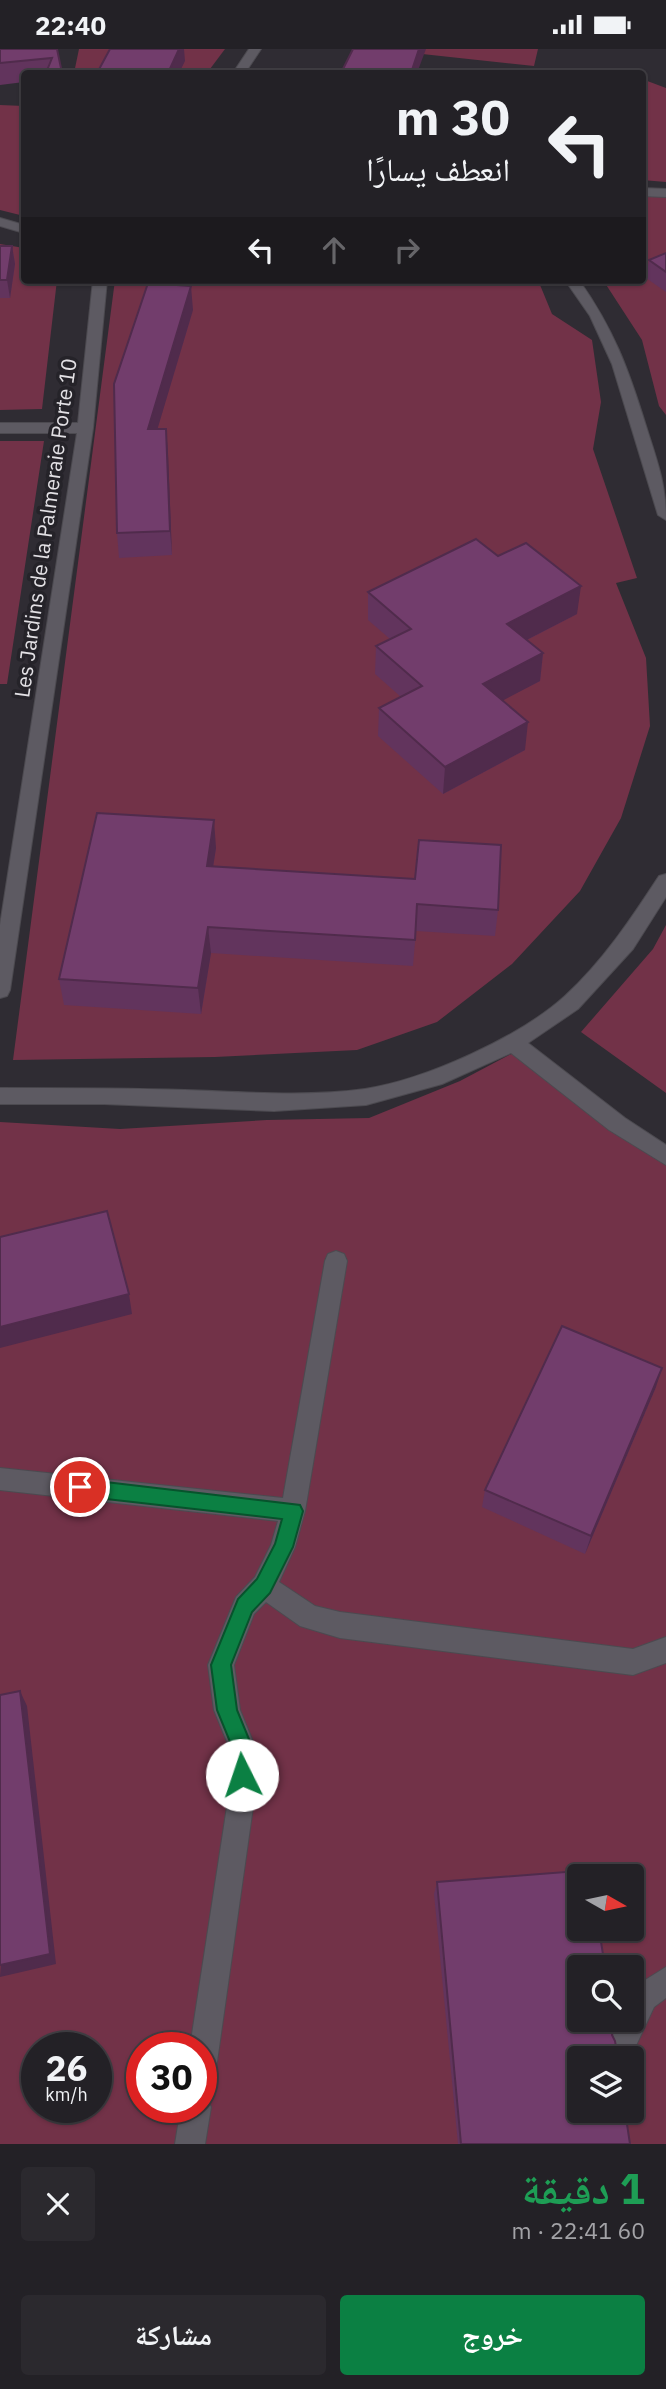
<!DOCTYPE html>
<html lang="ar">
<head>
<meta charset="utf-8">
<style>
  body { margin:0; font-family:"IBM Plex Sans","Noto Naskh Arabic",sans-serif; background:#2b292e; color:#f1f3f6; direction:rtl; height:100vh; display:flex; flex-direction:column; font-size:26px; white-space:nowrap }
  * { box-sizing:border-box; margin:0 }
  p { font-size:23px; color:#a3a3a7 }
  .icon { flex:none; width:38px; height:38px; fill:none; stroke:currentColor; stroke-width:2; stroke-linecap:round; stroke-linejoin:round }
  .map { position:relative; height:2095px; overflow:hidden; direction:ltr }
  .side { display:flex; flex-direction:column; background:#232126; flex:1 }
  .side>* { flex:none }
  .banner { position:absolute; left:21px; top:21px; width:625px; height:214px; border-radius:7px; box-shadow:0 2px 5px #0004,0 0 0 2px #403e43; direction:rtl; background:#232126; color:#f1f3f6; overflow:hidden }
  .needle { width:46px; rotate:99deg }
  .tools { position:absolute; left:567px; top:1815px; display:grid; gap:14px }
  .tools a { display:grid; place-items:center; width:77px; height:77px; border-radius:7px; background:#232126; box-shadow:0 2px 5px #0004,0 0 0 2px #403e43; font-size:35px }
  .speed { position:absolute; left:21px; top:1983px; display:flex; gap:14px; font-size:35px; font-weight:700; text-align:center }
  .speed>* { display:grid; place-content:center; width:91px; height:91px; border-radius:50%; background:#232126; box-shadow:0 2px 5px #0004,0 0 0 2px #403e43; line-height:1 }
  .speed small { font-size:18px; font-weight:400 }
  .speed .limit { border:10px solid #d22; background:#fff; color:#111 }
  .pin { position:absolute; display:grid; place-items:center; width:60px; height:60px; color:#fff; margin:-30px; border:4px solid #fff; border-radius:50%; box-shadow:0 2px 7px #0007 }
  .me { position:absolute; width:77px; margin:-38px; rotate:356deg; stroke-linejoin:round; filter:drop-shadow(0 0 5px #0008) }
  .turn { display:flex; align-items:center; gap:24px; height:147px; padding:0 21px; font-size:32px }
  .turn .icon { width:91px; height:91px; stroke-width:2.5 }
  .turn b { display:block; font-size:49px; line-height:60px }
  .lanes { display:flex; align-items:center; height:66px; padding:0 21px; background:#0003; justify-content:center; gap:35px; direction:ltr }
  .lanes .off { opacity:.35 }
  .round { display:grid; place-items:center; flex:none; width:74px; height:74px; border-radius:7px; background:#2b292e }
  .summary { display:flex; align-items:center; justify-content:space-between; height:119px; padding:0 21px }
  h1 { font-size:42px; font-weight:700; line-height:52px; color:#1e9e55 }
  .button { display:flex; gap:14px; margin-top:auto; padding:14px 21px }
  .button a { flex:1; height:80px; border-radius:7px; background:#0b8043; color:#fff; font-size:28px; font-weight:700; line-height:80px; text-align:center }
  .button a+a { background:#2b292e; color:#f1f3f6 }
  .status { display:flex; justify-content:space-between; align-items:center; height:49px; padding:0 35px; background:#232126; direction:ltr }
  .status svg { height:19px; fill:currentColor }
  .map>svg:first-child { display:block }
  .green { fill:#723248; fill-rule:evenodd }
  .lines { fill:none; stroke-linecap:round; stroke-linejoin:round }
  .minor-casing { stroke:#4c4a50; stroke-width:2 }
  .minor { fill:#5d5a62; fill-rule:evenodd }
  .wall { fill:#62345d }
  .shaded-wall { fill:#502b4c }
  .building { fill:#723d6c; stroke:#502b4c; stroke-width:2 }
  .route { fill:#0b8043; stroke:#07532c; stroke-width:2 }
  .labels { text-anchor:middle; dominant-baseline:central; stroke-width:7; stroke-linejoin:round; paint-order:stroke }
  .street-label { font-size:21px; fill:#e3e1e5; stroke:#252329 }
</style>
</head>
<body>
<div class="status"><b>22:40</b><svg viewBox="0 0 49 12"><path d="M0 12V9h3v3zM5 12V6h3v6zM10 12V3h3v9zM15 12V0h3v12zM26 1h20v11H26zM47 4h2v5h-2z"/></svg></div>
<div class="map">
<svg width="666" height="2095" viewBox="0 0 666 2095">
  <rect width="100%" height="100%" fill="#2f2c33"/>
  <path class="green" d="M79,0H225L207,24H74Z
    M376,0H538L534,17Z
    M642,30L666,39V133L642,131Z
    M0,56L24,57V167L0,161Z
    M642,143L666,144V366L659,357L642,291L603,231H642Z
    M0,195L24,199V231H57L42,360L0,361Z
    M115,231H538L552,265L592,291L601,353L593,400L637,529L616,534L646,609L650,677L621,769L580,842L512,915L437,973L357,1001L215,1008L13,1011Z
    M0,392H44L7,635H0Z
    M666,876V1044L581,983L653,900Z
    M513,1004L666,1116V2095H0V1073L120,1080L267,1071L369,1069L460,1032ZM579,1827H632V1880H579ZM579,1918H632V1970H579ZM37,1998H96V2058H37ZM142,1998H201V2058H142ZM579,2009H632V2062H579Z"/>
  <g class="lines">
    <g class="minor-casing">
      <path id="minor" d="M249,0H261L245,24H233Z
        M642,139L666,140V148L642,147Z
        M0,169L24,176V184L0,177Z
        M93,231H107L93,379L10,941L7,947L0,949V876L77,384H0V374H78Z
        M565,231H579C614,281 628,319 646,377C657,412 666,434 666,471L658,466L612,315L590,267Z
        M666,825V848L633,900L578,960L528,994L625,1069L666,1096V1116L609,1081L511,1004L442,1035L366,1056L274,1062L104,1055H0V1039C62,1039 123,1039 185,1041C244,1043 306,1048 365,1040C425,1031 520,988 565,947C603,912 631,870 659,827Z
        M336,1202L344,1205L347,1212L305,1462L295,1498L279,1533L315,1557L340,1563L633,1600L666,1588V1614L633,1626L340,1589L300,1577L266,1553L254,1565L234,1616L240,1661L256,1700L254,1751L216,2020L211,2030L201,2035V1998H190L228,1751L230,1700L214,1661L208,1616L236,1548L255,1528L271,1496L278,1472L0,1441V1419L283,1449L325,1212L328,1205Z
        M666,1918V1949L654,1958L633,2003L623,2008L613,2003L608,1993L617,1970H632L634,1938Z
        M201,2045L206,2048L211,2058L205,2095H175L181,2058H201Z"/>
    </g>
    <use href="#minor" class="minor"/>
  </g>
  <path class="wall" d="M0,0H57L62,24H24V33L0,36Z
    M342,22L417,24H342Z
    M24,73V94L22,78Z
    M0,197H12L15,215L10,249H0Z
    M666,204V243L646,229L649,211Z
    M396,231H409L404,235Z
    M436,231H470L438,234Z
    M193,261L157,380H166L172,506L119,509L117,484Z
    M498,507L577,565L527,591L543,604L540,632L502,651L525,701L443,745L378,687L379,659L401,648L375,625L376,597L390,590L368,571V543Z
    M216,799L213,818L498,861L495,887L416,882L413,917L211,904L201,965L64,956L59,930Z
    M656,1338L585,1505L482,1458L485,1441Z
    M437,1833L612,1986L630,2095H458L434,1845Z"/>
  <path class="shaded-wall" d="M179,0H184L185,12L179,24H168Z
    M419,0H426L417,24H411Z
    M12,197L15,215L10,249L7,231Z
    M191,237L193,261L150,405L148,380Z
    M166,380L168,404L172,506L170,482Z
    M581,537L577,565L505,602L507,575Z
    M543,604L540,632L481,663L483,635Z
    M528,673L525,701L443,745L445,718Z
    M214,771L216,799L209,844L207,817Z
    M208,878L211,904L201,965L198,939Z
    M129,1245L132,1265L0,1299V1278Z
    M662,1319L656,1338L585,1505L591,1487Z
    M20,1642L27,1657L56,1915L0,1928Z"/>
  <path class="building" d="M0,0H57L62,24H46L52,9L0,14Z
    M110,0H179L168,24H97Z
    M353,0H419L411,24H366L342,22Z
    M0,197H12L7,231H0Z
    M666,204V223L649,211Z
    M148,234L191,237L148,380H166L170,482L117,484L114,335Z
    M476,490L498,507L526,494L581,537L507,575L543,604L483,635L528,673L445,718L379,659L422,637L376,597L411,580L368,543Z
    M97,764L214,771L207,817L415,830L419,791L501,796L498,861L417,855L415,891L208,878L198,939L59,930Z
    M107,1162L129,1245L0,1278V1188Z
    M562,1277L662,1319L591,1487L485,1441Z
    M20,1642L50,1905L0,1916V1646Z
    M591,1821L592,1827H579V1880H599L605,1918H579V1970H612L614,1980L612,1986L615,1992L618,2009H579V2062H625L630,2095H461L437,1833Z"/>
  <path class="route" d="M80,1430L300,1456L303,1462L293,1498L270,1544L252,1563L231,1616L237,1661L253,1700L252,1726L249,1733L242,1736L235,1733L232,1726L233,1700L217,1661L211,1616L238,1550L257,1530L275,1495L282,1470L80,1447L73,1445L71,1438L73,1432Z"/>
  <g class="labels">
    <g class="street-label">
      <text transform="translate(45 479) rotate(-82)">Les Jardins de la Palmeraie Porte 10</text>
    </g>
  </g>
</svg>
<div class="tools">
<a><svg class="needle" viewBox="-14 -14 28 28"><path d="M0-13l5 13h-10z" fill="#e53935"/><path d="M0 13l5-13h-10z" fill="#a3a3a7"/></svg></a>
<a><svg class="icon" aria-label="search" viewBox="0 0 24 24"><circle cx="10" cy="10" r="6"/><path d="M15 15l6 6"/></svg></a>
<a><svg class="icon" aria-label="layers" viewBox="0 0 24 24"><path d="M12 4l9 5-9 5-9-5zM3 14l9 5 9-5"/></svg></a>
</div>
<div class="speed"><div>26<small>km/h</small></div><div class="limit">30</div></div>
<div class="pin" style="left:80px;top:1438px;background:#d93025"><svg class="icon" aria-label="arrive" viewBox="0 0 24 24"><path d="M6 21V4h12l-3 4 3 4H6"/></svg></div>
<svg class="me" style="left:242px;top:1726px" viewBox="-20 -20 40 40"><circle r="19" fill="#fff"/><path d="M0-13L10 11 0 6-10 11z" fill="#0b8043"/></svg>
<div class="banner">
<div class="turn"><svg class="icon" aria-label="left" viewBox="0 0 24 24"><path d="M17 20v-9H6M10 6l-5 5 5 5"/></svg><div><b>30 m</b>انعطف يسارًا</div></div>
<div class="lanes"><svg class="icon" aria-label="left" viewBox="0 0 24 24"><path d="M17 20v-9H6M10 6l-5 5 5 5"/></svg><svg class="icon off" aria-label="ahead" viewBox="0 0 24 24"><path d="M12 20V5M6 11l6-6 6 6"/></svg><svg class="icon off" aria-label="right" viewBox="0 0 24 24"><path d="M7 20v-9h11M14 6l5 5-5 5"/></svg></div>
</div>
</div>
<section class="side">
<div class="summary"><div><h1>1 دقيقة</h1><p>60 m · 22:41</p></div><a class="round"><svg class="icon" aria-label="close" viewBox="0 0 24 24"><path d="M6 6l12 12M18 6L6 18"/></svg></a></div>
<div class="button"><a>خروج</a><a>مشاركة</a></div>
</section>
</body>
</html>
